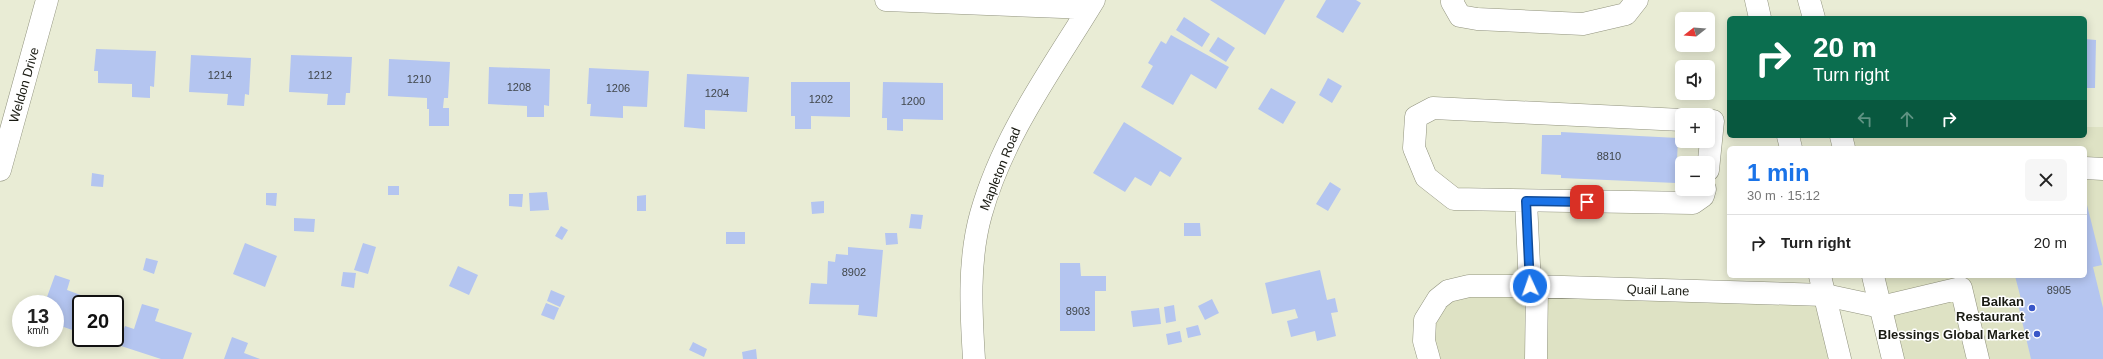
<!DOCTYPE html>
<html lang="en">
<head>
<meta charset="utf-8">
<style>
  body { margin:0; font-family:Arial,sans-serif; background:#f6f6f6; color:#222; height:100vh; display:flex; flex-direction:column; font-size:15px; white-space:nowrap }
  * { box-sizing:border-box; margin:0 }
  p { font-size:13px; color:#767676 }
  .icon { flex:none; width:22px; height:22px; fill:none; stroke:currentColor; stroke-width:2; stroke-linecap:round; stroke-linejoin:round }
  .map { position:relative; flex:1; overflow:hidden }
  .details { position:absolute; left:1727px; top:146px; width:360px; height:132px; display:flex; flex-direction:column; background:#fff; border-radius:6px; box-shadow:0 2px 10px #0003 }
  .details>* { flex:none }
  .banner { position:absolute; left:1727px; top:16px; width:360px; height:122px; border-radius:6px; box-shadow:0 2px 10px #0003; background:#0b6e4f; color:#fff; overflow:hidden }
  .needle { width:26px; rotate:253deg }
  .fabs { position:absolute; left:1675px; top:12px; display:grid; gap:8px }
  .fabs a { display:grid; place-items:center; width:40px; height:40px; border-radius:6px; background:#fff; box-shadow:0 2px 10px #0003; font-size:20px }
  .speed { position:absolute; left:12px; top:295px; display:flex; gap:8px; font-size:20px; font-weight:700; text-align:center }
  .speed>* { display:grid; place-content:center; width:52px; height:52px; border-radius:50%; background:#fff; box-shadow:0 2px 10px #0003; line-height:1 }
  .speed small { font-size:10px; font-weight:400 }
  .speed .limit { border:2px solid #111; border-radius:6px; background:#fff; color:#111 }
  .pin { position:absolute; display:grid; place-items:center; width:34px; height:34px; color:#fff; margin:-17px; border-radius:8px; box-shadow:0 2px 6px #0006 }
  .me { position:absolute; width:44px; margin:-22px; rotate:357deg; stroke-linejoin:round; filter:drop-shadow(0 0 3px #0008) }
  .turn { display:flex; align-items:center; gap:14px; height:84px; padding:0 20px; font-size:18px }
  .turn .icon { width:52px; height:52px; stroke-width:2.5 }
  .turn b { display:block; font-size:28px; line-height:34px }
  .lanes { display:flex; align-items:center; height:38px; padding:0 20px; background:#0003; justify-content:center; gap:20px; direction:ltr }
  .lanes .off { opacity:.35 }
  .round { display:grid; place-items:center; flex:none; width:42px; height:42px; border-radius:6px; background:#f6f6f6 }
  .overview { display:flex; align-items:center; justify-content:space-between; height:68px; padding:0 20px }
  h1 { font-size:24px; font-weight:700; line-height:30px; color:#1a73e8 }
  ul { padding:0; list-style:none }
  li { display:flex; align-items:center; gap:12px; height:56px; padding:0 20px; border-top:1px solid #e0e0e0 }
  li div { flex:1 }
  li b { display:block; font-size:15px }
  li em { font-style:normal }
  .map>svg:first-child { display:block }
  .built { fill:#dee2c4 }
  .building { fill:#b4c5f0 }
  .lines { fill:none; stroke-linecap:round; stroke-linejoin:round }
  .minor-casing { stroke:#91937e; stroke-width:23 }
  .major-casing { stroke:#91937e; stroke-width:23 }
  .minor { stroke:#fff; stroke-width:22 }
  .major { stroke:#fff; stroke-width:22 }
  .route-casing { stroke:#114b97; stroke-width:10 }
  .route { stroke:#1a73e8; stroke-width:7 }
  .poi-dot { fill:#3956c8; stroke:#fff; stroke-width:1.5 }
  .labels { text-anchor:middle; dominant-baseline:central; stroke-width:3; stroke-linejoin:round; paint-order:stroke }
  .number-label { font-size:11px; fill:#40464a }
  .street-label { font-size:13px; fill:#1a1b13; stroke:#fff }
  .poi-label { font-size:13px; font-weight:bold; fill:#1a1b13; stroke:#fff; text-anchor:end }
</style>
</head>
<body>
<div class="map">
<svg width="2103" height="359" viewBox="0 0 2103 359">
  <rect width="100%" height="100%" fill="#e9ecd5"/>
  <path class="built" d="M2085,127H2103V359H1893L1873,276H2085V148H1844L1841,136H2085Z
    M1469,286L1825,295L1840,359H1429L1438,299Z"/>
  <path class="building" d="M1210,0H1285L1265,35Z
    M1326,0H1356L1361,3L1343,33L1316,17Z
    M1184,17L1210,34L1202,47L1176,30Z
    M1171,35L1229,67L1216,89L1191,74L1173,105L1141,87L1153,66L1148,63L1161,41L1166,44Z
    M1218,37L1235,48L1226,62L1209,51Z
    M2085,39L2096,40L2095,88H2085Z
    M96,49L156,51L154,87L150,86V98L132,97V84L98,83V71H94Z
    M191,55L251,58L249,95L245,94L244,106L227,105L228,94L189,92Z
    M291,55L352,57L350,93H346L345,105H327L328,94L289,92Z
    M389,59L450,62L448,98H444L443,108H449V126H429V109H427V98L388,96Z
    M489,67L550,69L549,106L544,105V117H527V106L488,104Z
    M589,68L649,71L647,107L623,106V118L590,116L591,104H587Z
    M687,74L749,77L747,112L705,110V129L684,127Z
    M1328,78L1342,86L1332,103L1319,95Z
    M791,82H850V117L811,116V129H795V116H791Z
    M883,82L943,83V120L903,119V131L887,130V118H882Z
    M1271,88L1296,102L1283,124L1258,109Z
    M1124,122L1182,158L1170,177L1160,171L1151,186L1135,177L1125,192L1093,173Z
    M1561,132L1678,138L1676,183L1561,178V175L1541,174L1542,135H1561Z
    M92,173L104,175L103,187L91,186Z
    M1330,182L1341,189L1328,211L1316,204Z
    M388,186H399V195H388Z
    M547,192L549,210L530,211L529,193Z
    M266,193H277L276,206L266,205Z
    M509,194H523L522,207L509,206Z
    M646,195V211H637V196Z
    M2085,197L2102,265L2093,267L2103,308V359H2031L2018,304L2022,303L2015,276H2085Z
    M824,201V213L812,214L811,202Z
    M911,214L923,215L921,229L909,228Z
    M294,218L315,219L314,232L294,231Z
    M1184,223H1200L1201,236H1184Z
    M561,226L568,230L562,240L555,236Z
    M726,232H745V244H726Z
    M885,233H897L898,244L886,245Z
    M245,243L277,256L265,287L233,274Z
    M363,243L376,247L368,274L354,270Z
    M848,247L883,250L877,317L858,315L859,305L809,304L811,283L827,284L828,261L835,262L836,254L848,255Z
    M146,258L158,261L154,274L143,270Z
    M1060,263H1080L1081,276H1106V291H1095V331H1060Z
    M458,266L478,275L469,295L449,286Z
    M1320,270L1327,300L1335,298L1338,312L1331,313L1336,336L1317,341L1315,331L1291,337L1287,321L1298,318L1295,309L1272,314L1265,283Z
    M343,272L356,273L354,288L341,286Z
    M55,275L70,280L67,290L105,304H81V333L55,324V304H36L39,295L47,297Z
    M551,290L565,296L560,307L547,301Z
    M1212,299L1219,313L1205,320L1198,306Z
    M546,303L559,308L554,320L541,315Z
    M142,304L159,309L155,321L192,333L183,359H161L118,345L125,326L134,329Z
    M1174,305L1176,321L1166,323L1164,307Z
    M1159,308L1161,324L1133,327L1131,311Z
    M1198,325L1201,335L1188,338L1186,328Z
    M1180,331L1182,342L1168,345L1166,334Z
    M232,337L248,343L244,353L260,359H224Z
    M693,342L707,349L704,357L689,350Z
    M756,349L757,359H743L742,352Z"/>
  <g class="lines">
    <g class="minor-casing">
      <path id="minor" d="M886,0L1089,8
        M1453,0L1452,2L1460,16L1477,19L1583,24L1626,14L1637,0
        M1682,120L1433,108L1416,117L1414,148L1426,177L1454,199L1693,203L1703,196L1705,189
        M2085,168L2103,169
        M0,170L47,0
        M1708,170L1713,121
        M1526,201L1530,286
        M974,359C971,312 968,260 981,214C1003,135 1052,69 1094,0
        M1429,359L1424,341L1425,320L1438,299L1448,291L1469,286H1530L1825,295L1881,307L1961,288L1978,359
        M1536,359L1537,287"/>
    </g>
    <g class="major-casing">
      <path id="major" d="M1756,0L1760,18
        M1809,0L1814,18
        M1788,136L1791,148
        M1841,136L1844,148
        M1820,276L1840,359
        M1873,276L1893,359"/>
    </g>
    <use href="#minor" class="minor"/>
    <use href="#major" class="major"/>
  </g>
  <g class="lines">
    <g class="route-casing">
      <path id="route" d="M1530,286L1526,201L1587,202"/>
    </g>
    <use href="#route" class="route"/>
  </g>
  <g class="poi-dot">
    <circle cx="2032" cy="308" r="4"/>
    <circle cx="2037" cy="334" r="4"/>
  </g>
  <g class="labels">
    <g class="number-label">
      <text x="220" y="75">1214</text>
      <text x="320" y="75">1212</text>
      <text x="419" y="79">1210</text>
      <text x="519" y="87">1208</text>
      <text x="618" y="88">1206</text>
      <text x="717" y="93">1204</text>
      <text x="821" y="99">1202</text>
      <text x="913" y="101">1200</text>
      <text x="1609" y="156">8810</text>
      <text x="854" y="272">8902</text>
      <text x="2059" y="290">8905</text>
      <text x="1078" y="311">8903</text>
    </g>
    <g class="street-label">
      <text transform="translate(24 85) rotate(-74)">Weldon Drive</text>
      <text transform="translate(1000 169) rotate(-68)">Mapleton Road</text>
      <text transform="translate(1658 290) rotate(2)">Quail Lane</text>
    </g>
    <g class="poi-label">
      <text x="2024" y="301">Balkan<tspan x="2024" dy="15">Restaurant</tspan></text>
      <text x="2029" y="334">Blessings Global Market</text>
    </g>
  </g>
</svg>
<div class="fabs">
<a><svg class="needle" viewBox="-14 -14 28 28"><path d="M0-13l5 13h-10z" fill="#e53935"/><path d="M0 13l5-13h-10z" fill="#767676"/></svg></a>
<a><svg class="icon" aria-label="sound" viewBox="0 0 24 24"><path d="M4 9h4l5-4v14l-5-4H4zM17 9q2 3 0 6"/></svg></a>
<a>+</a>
<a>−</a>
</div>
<div class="speed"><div>13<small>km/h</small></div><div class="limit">20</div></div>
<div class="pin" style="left:1587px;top:202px;background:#d93025"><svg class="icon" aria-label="arrive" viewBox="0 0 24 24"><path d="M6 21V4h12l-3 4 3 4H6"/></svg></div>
<svg class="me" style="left:1530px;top:286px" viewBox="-20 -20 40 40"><circle r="17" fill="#1a73e8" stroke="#fff" stroke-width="3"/><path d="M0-11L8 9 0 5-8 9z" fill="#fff"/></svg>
<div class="banner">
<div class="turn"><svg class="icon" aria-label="right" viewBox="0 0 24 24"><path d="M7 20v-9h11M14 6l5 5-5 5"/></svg><div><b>20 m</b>Turn right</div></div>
<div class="lanes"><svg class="icon off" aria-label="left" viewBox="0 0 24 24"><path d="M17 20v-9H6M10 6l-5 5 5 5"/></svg><svg class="icon off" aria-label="ahead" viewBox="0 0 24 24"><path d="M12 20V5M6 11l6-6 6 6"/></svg><svg class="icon" aria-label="right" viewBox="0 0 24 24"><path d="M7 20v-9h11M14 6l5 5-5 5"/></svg></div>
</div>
<section class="details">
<div class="overview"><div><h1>1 min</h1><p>30 m · 15:12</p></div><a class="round"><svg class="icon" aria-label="close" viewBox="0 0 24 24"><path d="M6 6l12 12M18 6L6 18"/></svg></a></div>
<ul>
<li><svg class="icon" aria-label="right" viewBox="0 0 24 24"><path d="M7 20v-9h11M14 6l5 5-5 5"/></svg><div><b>Turn right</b></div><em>20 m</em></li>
</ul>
</section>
</div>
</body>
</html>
